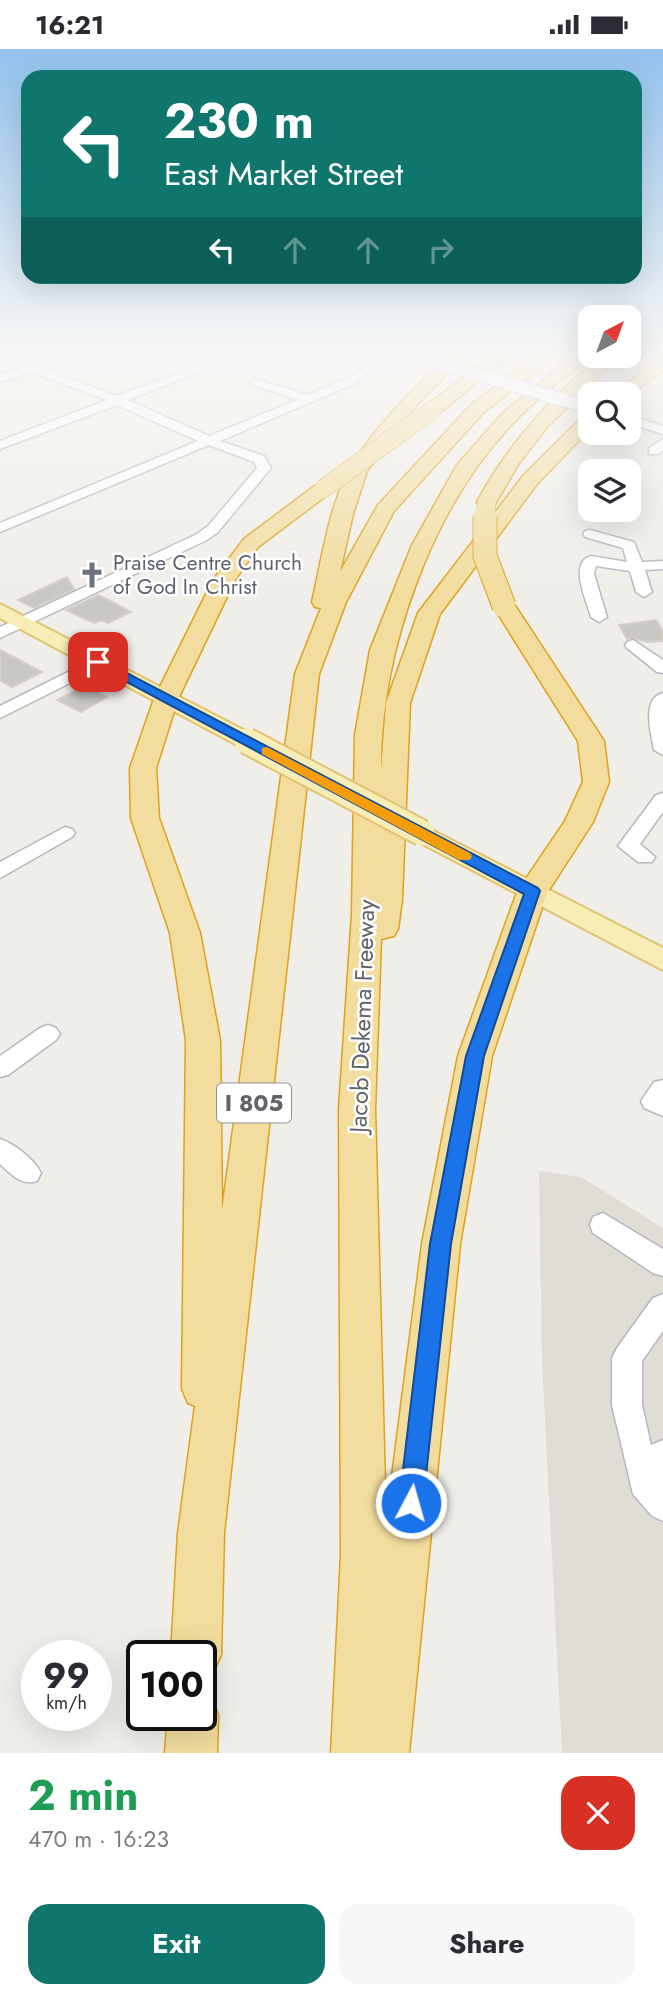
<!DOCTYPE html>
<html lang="en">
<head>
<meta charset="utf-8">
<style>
  body { margin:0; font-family:Jost,sans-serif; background:#f7f7f7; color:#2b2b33; height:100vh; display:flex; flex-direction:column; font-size:26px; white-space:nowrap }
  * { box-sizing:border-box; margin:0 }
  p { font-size:23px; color:#7c7c81 }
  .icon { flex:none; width:38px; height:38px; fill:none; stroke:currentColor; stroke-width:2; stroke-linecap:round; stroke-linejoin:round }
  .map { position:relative; height:1704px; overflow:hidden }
  .side { display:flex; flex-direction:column; background:#fff; flex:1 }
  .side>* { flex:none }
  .hud { position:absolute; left:21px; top:21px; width:621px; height:214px; border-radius:21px; box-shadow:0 7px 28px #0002; background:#0f766e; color:#fff; overflow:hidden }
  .needle { width:46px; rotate:41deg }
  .fabs { position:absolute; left:578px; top:256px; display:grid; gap:14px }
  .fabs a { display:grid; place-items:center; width:63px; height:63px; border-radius:14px; background:#fff; box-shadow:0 7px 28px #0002; font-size:35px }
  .speed { position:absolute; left:21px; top:1591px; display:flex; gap:14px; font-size:35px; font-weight:700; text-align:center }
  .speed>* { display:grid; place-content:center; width:91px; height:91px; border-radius:50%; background:#fff; box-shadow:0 7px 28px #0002; line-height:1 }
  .speed small { font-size:18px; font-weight:400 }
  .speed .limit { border:4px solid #111; border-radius:10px; background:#fff; color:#111 }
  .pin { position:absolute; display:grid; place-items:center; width:60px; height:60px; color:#fff; margin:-30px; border-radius:14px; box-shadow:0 4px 10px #0006 }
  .me { position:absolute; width:77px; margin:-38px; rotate:6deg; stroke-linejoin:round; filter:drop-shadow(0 0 5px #0008) }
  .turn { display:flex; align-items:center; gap:24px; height:147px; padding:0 28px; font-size:32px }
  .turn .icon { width:91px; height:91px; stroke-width:2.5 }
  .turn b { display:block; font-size:49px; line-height:60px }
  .lanes { display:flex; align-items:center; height:66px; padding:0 28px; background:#0003; justify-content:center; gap:35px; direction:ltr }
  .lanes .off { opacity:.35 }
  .round { display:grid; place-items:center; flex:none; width:74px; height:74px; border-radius:21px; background:#f7f7f7 }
  .summary { display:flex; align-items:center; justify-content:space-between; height:119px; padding:0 28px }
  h1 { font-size:42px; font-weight:700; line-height:52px; color:#1e9e55 }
  .action { display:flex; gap:14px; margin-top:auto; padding:14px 28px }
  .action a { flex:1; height:80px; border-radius:21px; background:#0f766e; color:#fff; font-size:28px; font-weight:700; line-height:80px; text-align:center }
  .action a+a { background:#f7f7f7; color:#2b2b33 }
  .status { display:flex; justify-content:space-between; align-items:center; height:49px; padding:0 35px; background:#fff; direction:ltr }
  .status svg { height:19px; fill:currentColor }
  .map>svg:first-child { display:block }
  .education { fill:#e0ddd7 }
  .building { fill:#c9c8c3; stroke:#d4d0c8; stroke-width:2 }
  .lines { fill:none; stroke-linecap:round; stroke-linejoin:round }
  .minor-casing { stroke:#b5b8bb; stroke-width:3 }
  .major-casing { stroke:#e3c36f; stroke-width:4 }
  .highway-casing { stroke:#dfa21a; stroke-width:3 }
  .minor { fill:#fff; fill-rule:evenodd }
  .major { fill:#f7edb7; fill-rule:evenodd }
  .highway { fill:#f2dd9e; fill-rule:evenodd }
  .minor-bridge-casing { stroke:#b5b8bb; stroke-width:14; stroke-linecap:butt }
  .major-bridge-casing { stroke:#e3c36f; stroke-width:29; stroke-linecap:butt }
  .highway-bridge-far1-casing { stroke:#dfa21a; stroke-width:19; stroke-linecap:butt }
  .highway-bridge-casing { stroke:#dfa21a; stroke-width:25; stroke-linecap:butt }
  .minor-bridge { stroke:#fff; stroke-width:12 }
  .major-bridge { stroke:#f7edb7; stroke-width:25 }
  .highway-bridge-far1 { stroke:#f2dd9e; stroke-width:18 }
  .highway-bridge { stroke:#f2dd9e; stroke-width:23 }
  .route { fill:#1a73e8; stroke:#114b97; stroke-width:2 }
  .slow { fill:#f59e0b }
  .labels { text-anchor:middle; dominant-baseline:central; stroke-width:5; stroke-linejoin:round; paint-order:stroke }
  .far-worship-label { font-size:21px; fill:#5b616d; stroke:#fff; text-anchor:start }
  .shield { fill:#fff; stroke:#909295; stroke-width:2 }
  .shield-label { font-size:23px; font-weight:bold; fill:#606367 }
  .street-label { font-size:24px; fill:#606367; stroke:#fff }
</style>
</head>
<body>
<div class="status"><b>16:21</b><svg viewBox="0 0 49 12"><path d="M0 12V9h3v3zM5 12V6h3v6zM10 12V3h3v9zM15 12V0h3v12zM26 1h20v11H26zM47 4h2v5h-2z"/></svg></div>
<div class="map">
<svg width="663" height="1704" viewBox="0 0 663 1704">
  <rect width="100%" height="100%" fill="#f0eee9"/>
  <path class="education" d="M539,1122L581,1128L663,1179V1704H562L542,1312Z"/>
  <path class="building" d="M67,528L74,540L34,559L18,551Z
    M98,546L114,554L131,563L108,574L101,571L94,574L66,561Z
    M656,571L663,582V592L647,593L632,589L627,590L619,576Z
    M0,601L42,623L12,638L0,631Z
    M92,640L107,648L81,663L57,651L74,642Z"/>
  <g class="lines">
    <g class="minor-casing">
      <path id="minor" d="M65,303H82L42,319L117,347L234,303H250L128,351L209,387L297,351L251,335V331H259L308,346L356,325L376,303H387L356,334L220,392L264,407L271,419L218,483L207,491L0,589V578L197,485L208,477L257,419L254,413L209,396L0,483V474L198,392L117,356L0,400V392L107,351L31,323L0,333V326L21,319L0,311V304L32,315Z
        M628,366L663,377V385L628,374Z
        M663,390V401L659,405H649V399Z
        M590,481L634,493L642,513L663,512V520L645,521L652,543L644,548L636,543L630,522L596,517L594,525L607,568L599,573L591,568C587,553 568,513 591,507L627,513L623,499L585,488L583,485L585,482Z
        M633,591L663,611V624L657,623L627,599L625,596L627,593Z
        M98,608L106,613L104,617L0,669V657Z
        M663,644V706L654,701C651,685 641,649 663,644Z
        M663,744V763L640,795L655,808L652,813H638L618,797L656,746Z
        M65,778L72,780L75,784L72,788L0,829V813Z
        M48,976L56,979L60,985L56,991L8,1026L0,1028V1007L40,979Z
        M663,1031V1067L644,1059L641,1052L654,1033Z
        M0,1090C15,1095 34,1110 41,1124L37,1132C21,1137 12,1126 0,1115Z
        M603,1164L663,1200V1227L653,1224L593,1184L590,1176L593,1168Z
        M663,1245V1282L642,1312V1356L651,1396L663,1391V1472L652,1467L633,1445L612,1356V1309L617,1299L653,1249Z"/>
    </g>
    <g class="major-casing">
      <path id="major" d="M0,555L255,687L258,692L255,697H239L0,569Z
        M422,776L663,899V921L413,790L410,784L413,778Z"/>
    </g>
    <g class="highway-casing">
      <path id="highway" d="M452,303H469L415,358L367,422L353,465L340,523L378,456L472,355L542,303H560L484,363L394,462L346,553L319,625L224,1484L221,1606L213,1623L201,1628V1606H171L178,1484L195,1357L188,1354L182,1340L186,991L170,884L131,769L130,719L154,650L213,531L244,490L316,436H330L333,440L330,444L258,498L235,531L178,650L156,719L159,769L200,884L220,991L222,1162L295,625L321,559L315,558L312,553C321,514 330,453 350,420C375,376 416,338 452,303Z
        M497,303H515L438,365H426L423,361L426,357Z
        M581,303L597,306C592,311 585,314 579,318C557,333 533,353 514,373C431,459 380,603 381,722L386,654L418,564L523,427L584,366L590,365V380L537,435L440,565L410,654L402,851L398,880L394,887L381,890L375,1060L386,1474L422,1195L458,1007L517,843L565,772L583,733L578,692L493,557L496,552H512L604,692L609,733L593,773L547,844L492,1007L460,1195L409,1704H331L341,1506L339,1060L352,865L355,686L370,601L412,496L457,416L503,364L568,311Z
        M603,306H621L548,377L519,414L494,457H480L477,453C508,395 552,347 603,306Z
        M663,310V322L628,346L610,345Z
        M201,1644L211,1648L218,1666L217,1704H165L168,1666H201Z"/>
    </g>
    <use href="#minor" class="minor"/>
    <use href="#major" class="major"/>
    <use href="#highway" class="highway"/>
    <g class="minor-bridge-casing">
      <path id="minor-bridge" d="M411,306L590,359"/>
    </g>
    <g class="major-bridge-casing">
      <path id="major-bridge" d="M247,692L422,784"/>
    </g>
    <g class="highway-bridge-far1-casing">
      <path id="highway-bridge-far1" d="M323,440L432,361
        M485,469L487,453"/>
    </g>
    <g class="highway-bridge-casing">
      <path id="highway-bridge" d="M485,467V507L504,557"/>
    </g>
    <use href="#minor-bridge" class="minor-bridge"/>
    <use href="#major-bridge" class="major-bridge"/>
    <use href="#highway-bridge-far1" class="highway-bridge-far1"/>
    <use href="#highway-bridge" class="highway-bridge"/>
  </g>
  <linearGradient id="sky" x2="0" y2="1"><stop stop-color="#93c2ee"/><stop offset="0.56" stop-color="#f8f7f5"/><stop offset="1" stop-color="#f8f7f5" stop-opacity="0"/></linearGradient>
  <rect width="663" height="542" fill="url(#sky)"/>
  <path class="route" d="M98,609L538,839L540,842L484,1007L451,1195L423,1454L420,1463L411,1466L403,1463L399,1454L430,1195L466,1007L524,845L93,615L92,613Z"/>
  <path class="slow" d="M267,698L470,804L472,807L470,811H459L262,705V699Z"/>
  <defs>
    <g id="church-bare" transform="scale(2.1)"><path d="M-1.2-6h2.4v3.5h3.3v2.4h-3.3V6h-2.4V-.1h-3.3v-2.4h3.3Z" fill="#6b7280" stroke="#fff" stroke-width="2.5" paint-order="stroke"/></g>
  </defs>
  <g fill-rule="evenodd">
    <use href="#church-bare" x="92" y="526"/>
  </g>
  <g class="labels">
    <g class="far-worship-label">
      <text x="113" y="514">Praise Centre Church<tspan x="113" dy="24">of God In Christ</tspan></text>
    </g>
    <rect class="shield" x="217" y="1034.5" width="74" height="39" rx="5"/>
    <g class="shield-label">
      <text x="254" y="1054">I 805</text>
    </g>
    <g class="street-label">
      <text transform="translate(362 967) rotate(-88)">Jacob Dekema Freeway</text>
    </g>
  </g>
</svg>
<div class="fabs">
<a><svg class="needle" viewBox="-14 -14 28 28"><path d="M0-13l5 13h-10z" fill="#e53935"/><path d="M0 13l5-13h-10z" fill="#7c7c81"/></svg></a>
<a><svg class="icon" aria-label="search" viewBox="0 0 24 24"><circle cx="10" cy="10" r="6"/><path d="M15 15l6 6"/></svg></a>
<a><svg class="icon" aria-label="layers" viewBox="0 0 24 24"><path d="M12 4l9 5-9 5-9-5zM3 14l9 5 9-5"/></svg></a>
</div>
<div class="speed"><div>99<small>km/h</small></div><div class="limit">100</div></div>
<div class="pin" style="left:98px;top:613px;background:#d93025"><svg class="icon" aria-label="arrive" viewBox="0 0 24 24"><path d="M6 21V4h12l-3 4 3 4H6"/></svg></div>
<svg class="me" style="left:411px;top:1454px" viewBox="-20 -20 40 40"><circle r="17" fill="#1a73e8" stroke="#fff" stroke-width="3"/><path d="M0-11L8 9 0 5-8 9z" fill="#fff"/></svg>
<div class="hud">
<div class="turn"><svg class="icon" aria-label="left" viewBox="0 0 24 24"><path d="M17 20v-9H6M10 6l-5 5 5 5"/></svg><div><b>230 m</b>East Market Street</div></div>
<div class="lanes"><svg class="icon" aria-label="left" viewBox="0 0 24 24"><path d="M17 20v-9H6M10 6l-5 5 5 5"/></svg><svg class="icon off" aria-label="ahead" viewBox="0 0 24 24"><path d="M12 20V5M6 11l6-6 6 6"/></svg><svg class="icon off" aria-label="ahead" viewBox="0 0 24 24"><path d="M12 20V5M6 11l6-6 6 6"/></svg><svg class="icon off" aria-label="right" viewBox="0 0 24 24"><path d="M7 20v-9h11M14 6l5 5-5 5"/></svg></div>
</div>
</div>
<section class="side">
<div class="summary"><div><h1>2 min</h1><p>470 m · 16:23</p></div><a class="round" style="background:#d93025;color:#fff"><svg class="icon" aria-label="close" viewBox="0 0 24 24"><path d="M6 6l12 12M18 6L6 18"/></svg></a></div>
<div class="action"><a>Exit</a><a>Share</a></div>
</section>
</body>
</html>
